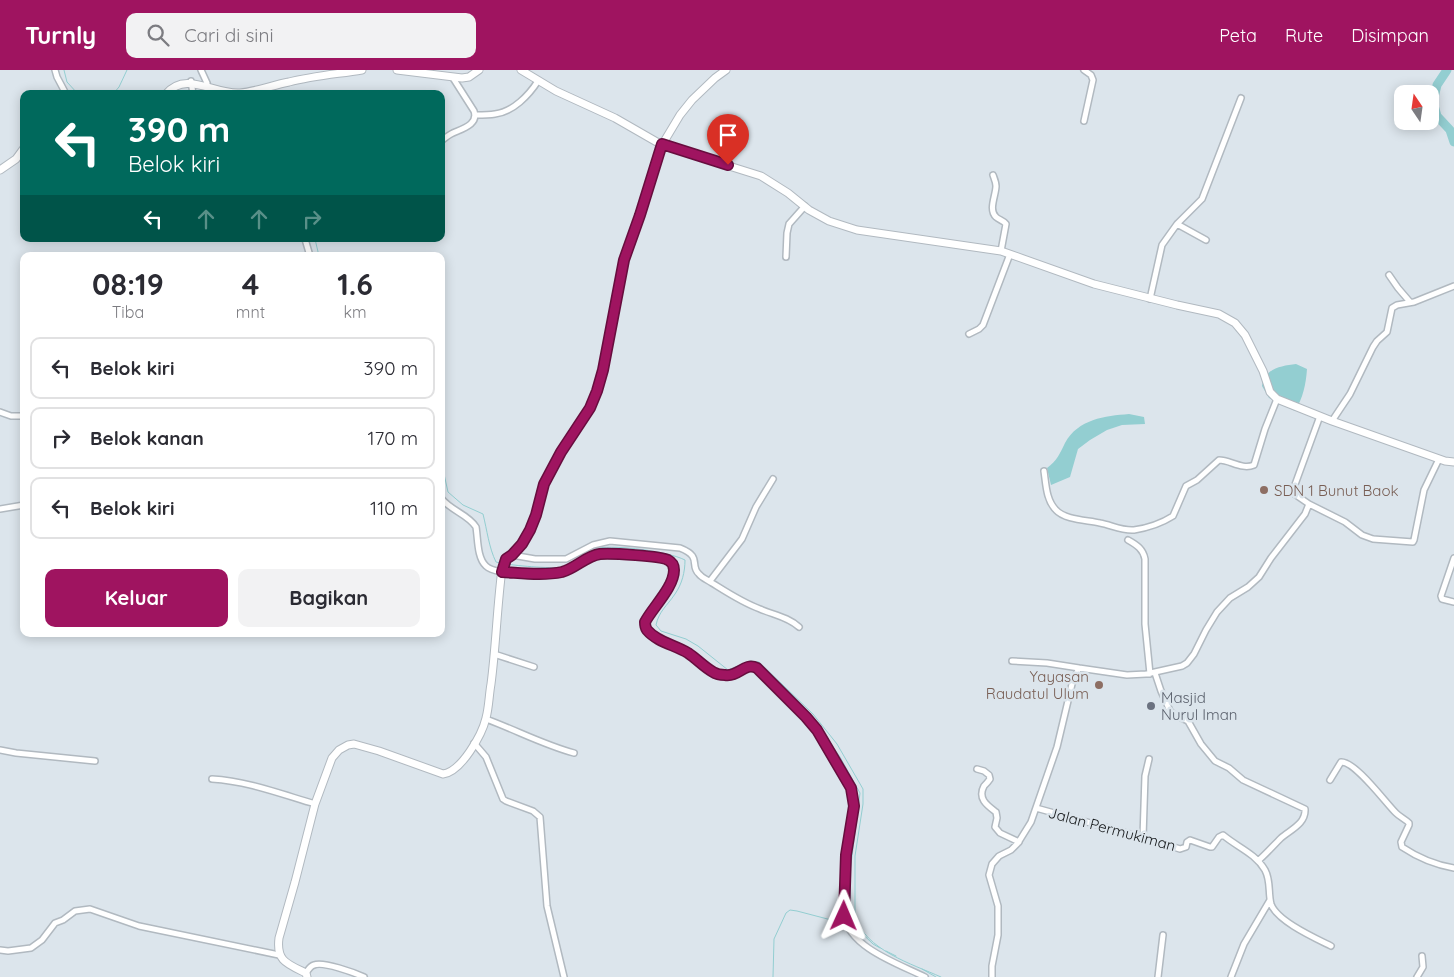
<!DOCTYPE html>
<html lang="id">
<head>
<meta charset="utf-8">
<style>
  body { margin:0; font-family:Quicksand,sans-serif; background:#f2f2f3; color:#2b2b33; height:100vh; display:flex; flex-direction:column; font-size:19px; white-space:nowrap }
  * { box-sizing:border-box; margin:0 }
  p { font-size:16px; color:#7c7c81 }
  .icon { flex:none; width:28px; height:28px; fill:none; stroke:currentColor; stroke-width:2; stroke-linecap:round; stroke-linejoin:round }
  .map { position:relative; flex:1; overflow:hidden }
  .sheet { position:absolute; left:20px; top:182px; width:425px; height:385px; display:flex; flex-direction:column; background:#fff; border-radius:10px; box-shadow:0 2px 12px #0003 }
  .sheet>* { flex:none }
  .top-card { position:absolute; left:20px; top:20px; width:425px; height:152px; border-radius:10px; box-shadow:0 2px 12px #0003; background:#00695c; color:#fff; overflow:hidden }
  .needle { width:32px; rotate:347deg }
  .buttons { position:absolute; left:1394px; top:15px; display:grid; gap:10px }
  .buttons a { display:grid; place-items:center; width:45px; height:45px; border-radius:10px; background:#fff; box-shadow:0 2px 12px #0003; font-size:25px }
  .pin { position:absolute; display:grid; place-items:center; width:42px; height:42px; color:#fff; margin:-51px -21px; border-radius:50% 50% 50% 0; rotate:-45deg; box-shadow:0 0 5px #0007 }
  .pin .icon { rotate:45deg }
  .me { position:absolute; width:55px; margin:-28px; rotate:1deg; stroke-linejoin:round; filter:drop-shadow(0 0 4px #0008) }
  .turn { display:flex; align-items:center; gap:18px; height:105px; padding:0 25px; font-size:22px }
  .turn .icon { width:65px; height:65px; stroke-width:2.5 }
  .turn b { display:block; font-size:35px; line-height:42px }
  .lanes { display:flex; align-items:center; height:48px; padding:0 25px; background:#0003; justify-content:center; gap:25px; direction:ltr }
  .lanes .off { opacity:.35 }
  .eta { display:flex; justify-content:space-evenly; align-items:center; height:85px; text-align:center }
  .eta b { font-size:30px; font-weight:700; line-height:35px }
  .cta { display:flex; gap:10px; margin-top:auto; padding:10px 25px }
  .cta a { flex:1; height:58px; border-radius:10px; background:#9f1460; color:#fff; font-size:20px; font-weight:700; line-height:58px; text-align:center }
  .cta a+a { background:#f2f2f3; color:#2b2b33 }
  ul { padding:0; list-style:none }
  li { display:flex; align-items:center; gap:15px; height:62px; margin:0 10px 8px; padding:0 15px; border:2px solid #e1e1e2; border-radius:10px }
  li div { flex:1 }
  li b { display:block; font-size:19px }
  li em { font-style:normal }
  header { display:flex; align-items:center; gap:30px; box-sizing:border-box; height:70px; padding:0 25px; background:#9f1460; color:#fff }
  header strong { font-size:24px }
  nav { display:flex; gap:28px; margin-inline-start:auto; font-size:18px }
  .search { width:350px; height:45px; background:#f2f2f3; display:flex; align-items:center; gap:12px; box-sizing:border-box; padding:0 18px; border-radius:10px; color:#7c7c81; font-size:19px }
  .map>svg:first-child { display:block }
  .water { fill:#93ced1 }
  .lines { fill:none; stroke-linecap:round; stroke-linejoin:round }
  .stream { stroke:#93ced1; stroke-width:1 }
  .river { stroke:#93ced1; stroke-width:9 }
  .minor-casing { stroke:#b1b9c0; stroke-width:8 }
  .tertiary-casing { stroke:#b1b9c0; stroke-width:9 }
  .minor { stroke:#fff; stroke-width:5 }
  .tertiary { stroke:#fff; stroke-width:7 }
  .route-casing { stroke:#670d3e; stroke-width:12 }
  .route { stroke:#9f1460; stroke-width:9 }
  .education-dot { fill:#8d6e63; stroke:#dce5ec; stroke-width:2 }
  .worship-dot { fill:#6b7280; stroke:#dce5ec; stroke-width:2 }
  .labels { text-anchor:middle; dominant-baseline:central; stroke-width:5; stroke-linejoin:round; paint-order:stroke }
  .education-label { font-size:15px; fill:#785e54; stroke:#dce5ec; text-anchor:start }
  .worship-label { font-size:15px; fill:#5b616d; stroke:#dce5ec; text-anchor:start }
  .street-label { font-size:15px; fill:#16191b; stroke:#dce5ec }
</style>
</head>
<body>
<header>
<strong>Turnly</strong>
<div class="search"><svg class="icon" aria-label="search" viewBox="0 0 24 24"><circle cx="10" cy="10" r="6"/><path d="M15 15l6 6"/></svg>Cari di sini</div>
<nav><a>Peta</a><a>Rute</a><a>Disimpan</a></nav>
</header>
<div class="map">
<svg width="1454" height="907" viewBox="0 0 1454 907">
  <rect width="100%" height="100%" fill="#dce5ec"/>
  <path class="water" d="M1296,294L1307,299C1306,314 1303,328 1295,341L1269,328L1262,316C1265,298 1281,296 1296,294Z
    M1129,344L1144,347L1145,354L1122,355L1107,360L1090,370L1078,379L1070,407L1051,415L1047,398C1057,391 1060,383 1065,373C1078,349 1105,346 1129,344Z"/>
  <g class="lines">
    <path class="stream" d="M64,0L67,12L78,24
      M113,24L119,17L127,0
      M201,24L202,17
      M315,169L319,186
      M441,369L444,372L442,395L448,422L463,435L483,444C487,460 489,478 496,492L500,493
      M507,494C517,496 556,499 564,497C576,492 586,481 598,478C617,475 667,481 685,490C685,502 682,514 675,524C667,536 659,541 656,555L661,561L686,569L698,576L728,600L750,591L759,592L813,644L837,674L863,719V734L855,786V846C865,880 912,894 941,907
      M781,613L811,645L840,687L860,723L850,802V852L873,874L880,878
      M886,881L896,886
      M922,899L936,907
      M773,907L774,869L786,843L790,840L797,841L839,852H845"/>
    <path class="river" d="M1447,0L1437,15L1433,32L1437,46L1450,60L1454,72"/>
    <g class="minor-casing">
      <path id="minor" d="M55,0L57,7L66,24
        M201,0L207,13
        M191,11L193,24
        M476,45C482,45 489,45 495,44C513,42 529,25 538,11
        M1084,51L1093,10L1091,5L1084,0
        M441,71C444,69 447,66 451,64C461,59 479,55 474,41L453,8
        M993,105C994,108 996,112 996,116C996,125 988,140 996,147C999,150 1003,150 1006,154L1001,181
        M1177,154L1206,170
        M305,169L310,186
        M786,187L787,163L789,154L805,136
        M1389,205L1398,218L1410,232
        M1150,229L1162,175L1177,154L1202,129L1241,28
        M969,264L979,259L983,255L1010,184
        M0,342L11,346H24
        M1332,351L1350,324L1373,277L1377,271L1387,262L1392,238L1397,235L1414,232L1454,216
        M1044,401C1046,414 1046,430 1056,440C1065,450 1088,450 1100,453C1111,455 1122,461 1134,460C1147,458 1162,453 1173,446L1186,416L1197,410L1219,390C1230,390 1242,400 1254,395L1265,359L1277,329
        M441,428C451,441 468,444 476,457C478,469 477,488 486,496C490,500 497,501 502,502C521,503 544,507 563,502C576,498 586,486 600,484C611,483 661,486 668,490C672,492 674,497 674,500C674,517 653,537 645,552C645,556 645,557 647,560C658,572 675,575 688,583C697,589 704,598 713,602C717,604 721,605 725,605C739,607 744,592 757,598L806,647L817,659L851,718L854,736L846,785L844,846C850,878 899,894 925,907
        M1309,434L1345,452L1362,465L1373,469L1413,472L1414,470L1424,420L1439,389
        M0,439L24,435
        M1128,470C1137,475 1143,479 1145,489V554L1150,604
        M512,485L535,489H566L593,475L610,471L680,478C703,487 689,495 699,504C702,508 708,510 712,513C728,523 743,533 760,539C774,545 788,547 799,557
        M1454,488L1441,526L1442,529L1454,532
        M710,511L742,469L756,437L773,409
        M494,584L534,597
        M1012,591L1047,593L1079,598
        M1155,603L1161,621L1170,641L1175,645L1188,651L1201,674L1215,691L1229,698L1243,710L1305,739C1306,754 1290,760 1281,768C1273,776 1266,784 1258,791
        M486,649C516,660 544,675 574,683
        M474,673L486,687L503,729L506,731L533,741L540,747L547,836L564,907
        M0,680L16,683L95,691
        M977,699L984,701L989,705L990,709C988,712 986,714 984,716C977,729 988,736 996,742L997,748L995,757L1000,763L1019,772
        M212,709C247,711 281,724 315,734
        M1330,710L1341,692C1355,691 1385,732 1396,743C1400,747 1405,749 1409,753V755L1401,772L1402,777C1417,787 1436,795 1454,798
        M1036,738L1145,768L1180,779L1186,777L1187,772L1190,770L1210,777H1212L1219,767L1223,765C1237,777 1255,783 1265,800C1271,811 1268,823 1271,834C1277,851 1315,868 1331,876
        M1143,767L1145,706L1149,689
        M0,880L8,881L31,878L42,870L55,853L63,850L75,841L90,839L139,856L279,885
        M306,903C308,900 310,896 314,895C323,891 355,903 364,907
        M992,907V896L998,865V836L989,805L992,794L999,786L1011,780L1018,773L1031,752L1057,677L1072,614L1078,600L1079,598L1127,605L1146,604L1182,596L1187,593L1194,584L1206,560L1217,542L1230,528L1248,517L1259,507L1271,488L1305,444L1309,434L1293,423V420L1320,346
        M1158,907L1163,865
        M1231,907L1244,874L1270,830
        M1417,907L1423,897L1422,886"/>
    </g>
    <g class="tertiary-casing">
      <path id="tertiary" d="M397,0L462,8L469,7L479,0
        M521,0L556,21L615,48L662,75L761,106L788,123L809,140L829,151L857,160L1001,181L1094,214L1177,235L1219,244L1235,253L1245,265L1263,301L1270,322L1277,329L1332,351L1445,391L1454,392
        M166,24C186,0 214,25 240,23C255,22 273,15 289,12C313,6 337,4 362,0
        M0,100L16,89L24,78
        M307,907L306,903C287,894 276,891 279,868L295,812L315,734L332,688L339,680L348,675L354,674L379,681L443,704C461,702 482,665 486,648C489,637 489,625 491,614C496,576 497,537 502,499L506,489L512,485L522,474L530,460L536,445L544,414L561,382L590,338L597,321L603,300L624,190L640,145L662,75L680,45L692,30L715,8L726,0"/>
    </g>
    <use href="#minor" class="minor"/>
    <use href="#tertiary" class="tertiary"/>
  </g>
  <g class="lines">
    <g class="route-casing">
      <path id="route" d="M728,95L662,74L640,145L624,190L603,300L597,321L590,338L561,382L544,414L536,445L530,460L522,474L512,485L506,489L502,502C521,503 543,506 562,502C576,498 586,486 600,484C611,483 661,486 668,490C672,492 674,496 674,500C674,517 653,537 645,552C645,555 645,557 647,560C657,572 675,575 688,583C697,589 704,597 713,602C716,604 721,605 725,605C739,607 744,592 757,598L806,647L817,660L851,718L854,736L846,785L844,846"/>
    </g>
    <use href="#route" class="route"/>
  </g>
  <g class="education-dot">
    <circle cx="1264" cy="420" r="5"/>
    <circle cx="1099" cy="615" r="5"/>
  </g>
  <circle class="worship-dot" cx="1151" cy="636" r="5"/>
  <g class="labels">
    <g class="education-label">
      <text x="1274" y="420">SDN 1 Bunut Baok</text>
      <text x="1089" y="606" text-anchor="end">Yayasan<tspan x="1089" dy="17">Raudatul Ulum</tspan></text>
    </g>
    <g class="worship-label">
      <text x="1161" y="627">Masjid<tspan x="1161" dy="17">Nurul Iman</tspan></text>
    </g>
    <g class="street-label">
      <text transform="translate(1112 759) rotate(15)">Jalan Permukiman</text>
    </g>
  </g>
</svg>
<div class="buttons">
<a><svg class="needle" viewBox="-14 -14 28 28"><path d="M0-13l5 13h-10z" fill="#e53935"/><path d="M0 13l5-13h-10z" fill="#7c7c81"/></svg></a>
</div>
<div class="pin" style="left:728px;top:95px;background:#d93025"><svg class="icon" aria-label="arrive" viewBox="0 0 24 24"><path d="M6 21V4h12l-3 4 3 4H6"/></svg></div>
<svg class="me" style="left:844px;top:846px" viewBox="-20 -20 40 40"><path d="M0-17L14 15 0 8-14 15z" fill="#9f1460" stroke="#fff" stroke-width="4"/></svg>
<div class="top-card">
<div class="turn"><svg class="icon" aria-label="left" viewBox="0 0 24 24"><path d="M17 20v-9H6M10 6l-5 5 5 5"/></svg><div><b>390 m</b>Belok kiri</div></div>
<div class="lanes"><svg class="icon" aria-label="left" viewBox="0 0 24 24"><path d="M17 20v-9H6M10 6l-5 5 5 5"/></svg><svg class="icon off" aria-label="ahead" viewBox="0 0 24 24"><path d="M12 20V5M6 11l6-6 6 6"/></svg><svg class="icon off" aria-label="ahead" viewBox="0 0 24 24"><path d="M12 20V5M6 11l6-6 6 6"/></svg><svg class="icon off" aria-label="right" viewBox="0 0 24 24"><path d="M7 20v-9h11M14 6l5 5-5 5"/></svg></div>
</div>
<section class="sheet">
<div class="eta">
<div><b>08:19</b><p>Tiba</p></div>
<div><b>4</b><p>mnt</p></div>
<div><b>1.6</b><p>km</p></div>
</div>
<ul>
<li><svg class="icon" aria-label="left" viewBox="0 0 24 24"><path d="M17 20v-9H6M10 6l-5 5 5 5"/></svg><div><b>Belok kiri</b></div><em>390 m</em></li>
<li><svg class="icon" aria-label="right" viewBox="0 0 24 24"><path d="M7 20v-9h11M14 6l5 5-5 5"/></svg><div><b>Belok kanan</b></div><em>170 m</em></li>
<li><svg class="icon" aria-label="left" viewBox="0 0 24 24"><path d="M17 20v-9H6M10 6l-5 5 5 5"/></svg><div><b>Belok kiri</b></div><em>110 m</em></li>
</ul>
<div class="cta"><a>Keluar</a><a>Bagikan</a></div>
</section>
</div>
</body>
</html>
